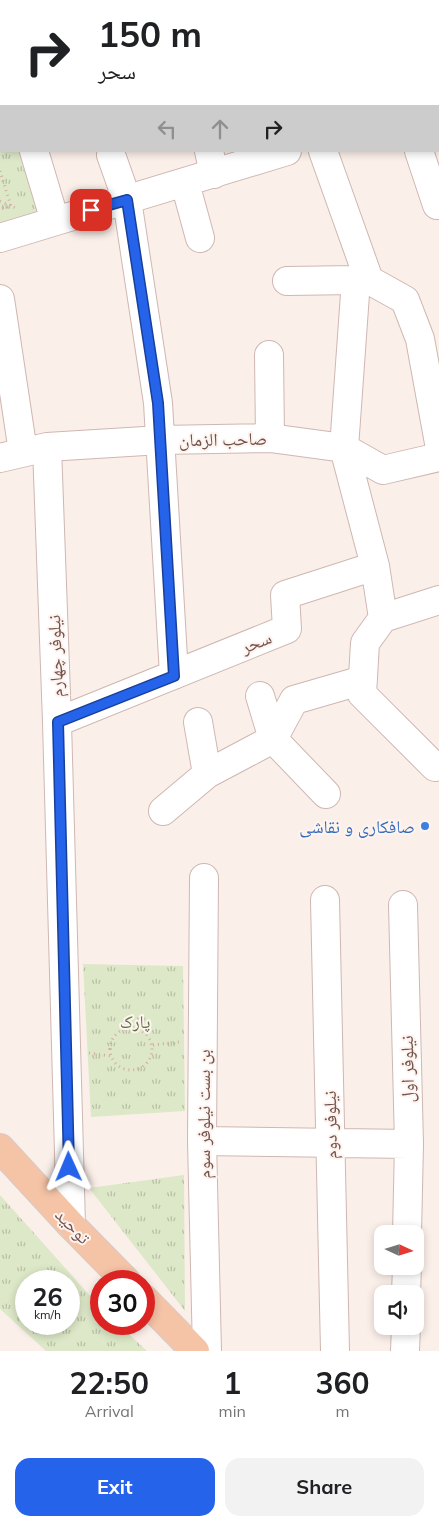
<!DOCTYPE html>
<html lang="en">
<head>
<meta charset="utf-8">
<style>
  body { margin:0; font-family:Mulish,"Noto Naskh Arabic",sans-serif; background:#f2f2f2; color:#202124; height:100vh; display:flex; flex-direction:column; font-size:19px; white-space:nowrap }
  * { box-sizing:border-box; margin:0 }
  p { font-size:16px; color:#757577 }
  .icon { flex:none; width:28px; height:28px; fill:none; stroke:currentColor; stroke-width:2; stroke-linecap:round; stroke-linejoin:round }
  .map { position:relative; height:1351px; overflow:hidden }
  .panel { display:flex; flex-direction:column; background:#fff; flex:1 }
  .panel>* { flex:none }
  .hud { position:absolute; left:0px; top:0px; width:440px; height:152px; box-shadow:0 2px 8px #0003; background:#fff; color:#202124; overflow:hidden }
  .needle { width:32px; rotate:94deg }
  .buttons { position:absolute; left:374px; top:1225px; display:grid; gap:10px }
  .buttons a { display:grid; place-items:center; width:50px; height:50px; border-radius:10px; background:#fff; box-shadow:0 2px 8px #0003; font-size:25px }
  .speed { position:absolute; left:15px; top:1270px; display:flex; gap:10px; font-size:25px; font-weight:700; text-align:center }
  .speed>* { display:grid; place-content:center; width:65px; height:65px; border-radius:50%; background:#fff; box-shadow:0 2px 8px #0003; line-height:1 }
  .speed small { font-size:12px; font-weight:400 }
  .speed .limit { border:8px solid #d22; background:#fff; color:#111 }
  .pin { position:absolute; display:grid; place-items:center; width:42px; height:42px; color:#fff; margin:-21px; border-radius:10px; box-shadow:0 2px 8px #0006 }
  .me { position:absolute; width:55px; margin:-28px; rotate:359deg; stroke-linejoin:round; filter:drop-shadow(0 0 4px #0008) }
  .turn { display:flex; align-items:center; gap:18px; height:105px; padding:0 15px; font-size:22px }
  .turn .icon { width:65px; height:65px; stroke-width:2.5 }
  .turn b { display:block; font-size:35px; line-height:42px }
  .lanes { display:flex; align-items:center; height:48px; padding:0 15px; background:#0003; justify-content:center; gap:25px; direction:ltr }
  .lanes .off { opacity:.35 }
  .eta { display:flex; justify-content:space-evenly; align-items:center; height:85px; text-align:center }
  .eta b { font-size:30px; font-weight:700; line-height:35px }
  .cta { display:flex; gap:10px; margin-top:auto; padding:10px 15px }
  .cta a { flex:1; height:58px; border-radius:15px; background:#2563eb; color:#fff; font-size:20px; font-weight:700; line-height:58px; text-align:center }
  .cta a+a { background:#f2f2f2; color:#202124 }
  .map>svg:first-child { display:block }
  .grass { fill:url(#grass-tufts); fill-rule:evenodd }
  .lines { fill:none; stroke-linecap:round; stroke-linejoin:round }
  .minor-casing { stroke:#cfb7b2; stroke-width:30 }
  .major-casing { stroke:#d5cbca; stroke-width:30 }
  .path { stroke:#d4aba5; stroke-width:3; stroke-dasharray:1 4; stroke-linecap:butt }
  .minor { stroke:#fff; stroke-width:28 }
  .major { stroke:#f5c3a6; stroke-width:28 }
  .route-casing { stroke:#184099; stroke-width:12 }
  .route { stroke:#2563eb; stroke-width:9 }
  .shop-dot { fill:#3f7fe0; stroke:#fef4ef; stroke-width:2 }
  .labels { text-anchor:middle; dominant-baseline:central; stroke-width:4; stroke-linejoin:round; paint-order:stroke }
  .street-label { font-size:18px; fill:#74524e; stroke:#fef4ef }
  .shop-label { font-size:18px; fill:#366cbe; stroke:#fef4ef; text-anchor:end }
  .park-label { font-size:18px; fill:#5e7443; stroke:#fef4ef }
</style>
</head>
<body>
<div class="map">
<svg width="439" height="1351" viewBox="0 0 439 1351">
  <defs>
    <pattern id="grass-tufts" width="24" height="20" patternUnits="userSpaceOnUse" patternTransform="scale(1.25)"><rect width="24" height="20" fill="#dde8c8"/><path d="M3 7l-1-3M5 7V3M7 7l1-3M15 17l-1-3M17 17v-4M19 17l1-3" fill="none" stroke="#b8bfa5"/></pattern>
  </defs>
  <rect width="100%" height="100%" fill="#fbefe9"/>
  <path class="grass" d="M0,72L1,151H26L44,209L0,222Z
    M83,964L183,966L185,1111L91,1117Z
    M184,1175L185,1311L89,1188Z
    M0,1195L101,1308V1324H118L147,1351H46L0,1309ZM69,1281V1324H26V1281Z"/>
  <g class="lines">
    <g class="minor-casing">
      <path id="minor" d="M93,0L94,1
        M288,0V1
        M168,1L172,0
        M0,44L1,45
        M34,151L55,221
        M209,151L214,174
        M323,151L369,280
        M419,151L437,205
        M111,155L127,200L158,403L174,675
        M185,183L200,238
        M0,238L287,151
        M287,281L356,280
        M0,299L23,452
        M269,355L270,438
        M47,447L57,722L71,1225
        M0,458L47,447L161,440L270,438L344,448L383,470L439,457
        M375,566L344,448L356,280H369L405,300L420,339L439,443
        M383,618L365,643L362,694L435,767
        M260,696L273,739L326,794
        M57,722L287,629L285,595L375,566L383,618L439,600
        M198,722L207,774
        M163,811L207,774L273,739L294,700L363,680
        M204,878L202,1141L207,1351
        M325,900L335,1351
        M403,905L409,1144L407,1234
        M202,1141L409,1144
        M406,1294L407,1266
        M405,1351L406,1326"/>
    </g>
    <g class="major-casing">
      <path id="major" d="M0,1148L71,1225L126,1281
        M144,1299L195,1351"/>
    </g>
    <path class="path" d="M0,171L11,206L0,209
      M0,201L18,209
      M110 1049a21 21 0 1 1 42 0a21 21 0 1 1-42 0Z
      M153,1045L179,1042
      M89,1053L111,1056"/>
    <use href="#minor" class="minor"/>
    <use href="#major" class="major"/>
  </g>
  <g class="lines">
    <g class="route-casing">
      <path id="route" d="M69,1167L58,722L174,676L158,403L127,200L91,210"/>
    </g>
    <use href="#route" class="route"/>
  </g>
  <circle class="shop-dot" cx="425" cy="826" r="5"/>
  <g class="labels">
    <g class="street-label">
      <text transform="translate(223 439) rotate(-1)">صاحب الزمان</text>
      <text transform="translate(256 642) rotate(-22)">سحر</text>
      <text transform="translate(55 656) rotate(-92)">نیلوفر چهارم</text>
      <text transform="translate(407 1069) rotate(-91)">نیلوفر اول</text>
      <text transform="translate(203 1114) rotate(-90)">بن بست نیلوفر سوم</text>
      <text transform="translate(330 1125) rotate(-91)">نیلوفر دوم</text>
      <text transform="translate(73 1226) rotate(46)">توحید</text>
    </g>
    <g class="shop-label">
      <text x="415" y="826">صافکاری و نقاشی</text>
    </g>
    <g class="park-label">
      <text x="135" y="1021">پارک</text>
    </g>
  </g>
</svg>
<div class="buttons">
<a><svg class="needle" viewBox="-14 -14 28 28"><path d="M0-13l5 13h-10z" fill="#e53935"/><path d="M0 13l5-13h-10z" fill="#757577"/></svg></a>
<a><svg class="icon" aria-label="sound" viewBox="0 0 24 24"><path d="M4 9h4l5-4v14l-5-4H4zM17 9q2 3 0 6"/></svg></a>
</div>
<div class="speed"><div>26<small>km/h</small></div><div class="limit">30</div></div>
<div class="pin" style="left:91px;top:210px;background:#d93025"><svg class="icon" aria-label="arrive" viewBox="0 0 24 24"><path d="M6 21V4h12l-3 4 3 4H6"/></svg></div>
<svg class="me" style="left:69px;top:1167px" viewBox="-20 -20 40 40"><path d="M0-17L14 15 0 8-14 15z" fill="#2563eb" stroke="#fff" stroke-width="4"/></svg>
<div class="hud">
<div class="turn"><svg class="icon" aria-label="right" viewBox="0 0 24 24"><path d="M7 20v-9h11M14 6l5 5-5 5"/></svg><div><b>150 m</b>سحر</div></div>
<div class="lanes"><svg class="icon off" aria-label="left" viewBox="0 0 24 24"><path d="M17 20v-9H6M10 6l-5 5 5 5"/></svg><svg class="icon off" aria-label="ahead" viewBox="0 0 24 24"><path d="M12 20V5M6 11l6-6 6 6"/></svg><svg class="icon" aria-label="right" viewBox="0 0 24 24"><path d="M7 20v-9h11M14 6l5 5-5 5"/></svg></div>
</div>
</div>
<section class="panel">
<div class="eta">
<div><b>22:50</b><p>Arrival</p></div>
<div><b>1</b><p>min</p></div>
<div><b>360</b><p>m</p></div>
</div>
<div class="cta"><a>Exit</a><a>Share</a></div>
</section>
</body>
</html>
